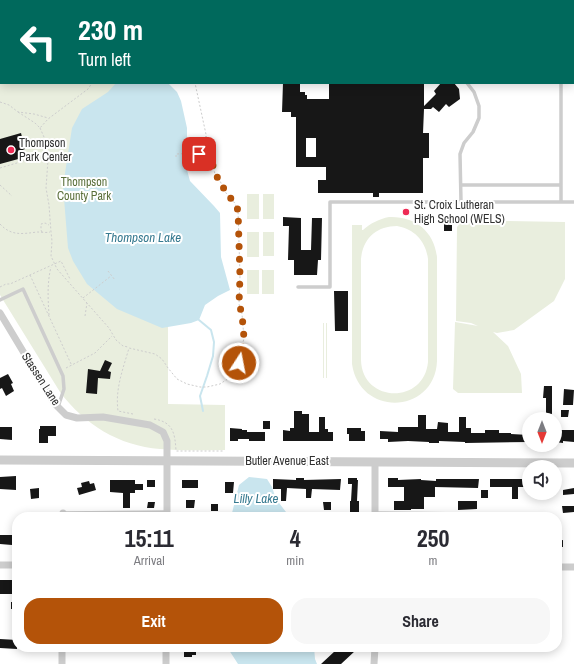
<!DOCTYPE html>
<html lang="en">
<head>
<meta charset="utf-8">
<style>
  body { margin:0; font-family:"Archivo Narrow",sans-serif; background:#f7f7f7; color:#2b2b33; height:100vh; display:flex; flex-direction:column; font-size:15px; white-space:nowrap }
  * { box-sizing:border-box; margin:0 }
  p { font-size:13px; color:#7c7c81 }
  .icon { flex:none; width:22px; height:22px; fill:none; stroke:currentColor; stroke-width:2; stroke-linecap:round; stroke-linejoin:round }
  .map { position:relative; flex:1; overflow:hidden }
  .panel { position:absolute; left:12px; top:512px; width:550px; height:140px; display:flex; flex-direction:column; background:#fff; border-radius:16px; box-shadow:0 2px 10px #0003 }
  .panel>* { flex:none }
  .guide { position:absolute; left:0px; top:0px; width:574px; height:84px; box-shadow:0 2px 10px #0003; background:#00695c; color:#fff; overflow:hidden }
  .needle { width:26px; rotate:180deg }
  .tools { position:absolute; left:522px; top:412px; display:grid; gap:8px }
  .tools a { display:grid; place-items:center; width:40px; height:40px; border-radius:50%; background:#fff; box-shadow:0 2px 10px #0003; font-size:20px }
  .pin { position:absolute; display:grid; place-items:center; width:34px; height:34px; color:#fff; margin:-17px; border-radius:8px; box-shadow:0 2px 6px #0006 }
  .me { position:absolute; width:44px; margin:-22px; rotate:11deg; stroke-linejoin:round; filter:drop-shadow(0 0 3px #0008) }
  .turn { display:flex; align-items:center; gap:14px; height:84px; padding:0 12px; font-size:18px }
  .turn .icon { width:52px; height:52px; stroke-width:2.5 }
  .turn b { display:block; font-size:28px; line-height:34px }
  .eta { display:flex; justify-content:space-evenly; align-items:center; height:68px; text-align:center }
  .eta b { font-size:24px; font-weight:700; line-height:28px }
  .action { display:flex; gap:8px; margin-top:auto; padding:8px 12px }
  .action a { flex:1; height:46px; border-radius:16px; background:#b45309; color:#fff; font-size:16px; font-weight:700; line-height:46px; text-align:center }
  .action a+a { background:#f7f7f7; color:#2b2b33 }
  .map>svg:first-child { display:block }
  .green { fill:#e9eede; fill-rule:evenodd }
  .water { fill:#c9e5ee }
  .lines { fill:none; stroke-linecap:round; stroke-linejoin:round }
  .stream { stroke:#c9e5ee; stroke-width:2 }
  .building { fill:#171717; fill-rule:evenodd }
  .path { stroke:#cdcdcd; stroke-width:1; stroke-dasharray:2 2; stroke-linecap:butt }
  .service { stroke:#cdcdcd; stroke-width:3.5 }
  .minor { stroke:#cdcdcd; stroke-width:7 }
  .tertiary { stroke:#cdcdcd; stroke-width:9 }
  .route { stroke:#b45309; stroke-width:7; stroke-dasharray:0 12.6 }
  .poi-dot { fill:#ee2b55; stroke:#fff; stroke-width:1.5 }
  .labels { text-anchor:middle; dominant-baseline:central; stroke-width:4; stroke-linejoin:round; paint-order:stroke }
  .poi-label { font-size:12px; fill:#303030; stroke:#fff; text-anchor:start }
  .park-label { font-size:12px; fill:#5a6f3b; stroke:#fff }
  .street-label { font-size:12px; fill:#303030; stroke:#fff }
  .water-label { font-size:13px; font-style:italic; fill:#377a90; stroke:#fff }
</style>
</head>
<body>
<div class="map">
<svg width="574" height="664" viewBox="0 0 574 664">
  <rect width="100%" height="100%" fill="#fff"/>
  <path class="green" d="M0,0H159V1H1V83H168V404L225,405V450C203,450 182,451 160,449C119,446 84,424 60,392L0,295Z
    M247,194H259V219H247Z
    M263,194H274V219H263Z
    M389,217C415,216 434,231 437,257V361C435,414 360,418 352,364V225H362V230H363C371,223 379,219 389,217ZM397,226C415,229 426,242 428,259V362C424,405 362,403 361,360V259C363,238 377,226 397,226Z
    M463,220L565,222V279L554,301L514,330L497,333L493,332L508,346L521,374L522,393H458L453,389L455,322L478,326L471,323L456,321L457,227Z
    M247,232H259V257H247Z
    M263,232H274V256H263Z
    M247,270H259V294H247Z
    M262,270H274V294H262Z
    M323,323H324V378H323Z
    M326,323H327V378H326Z"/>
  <path class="water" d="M116,83H168L177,92L181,101L187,128V170L190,181L214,206L220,213L221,257L230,290L218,296L205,305L199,320L191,323L162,328L117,309L87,284L73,261L68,248L63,186L72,128L82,109L108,92Z
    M249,477L267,479L272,487L276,499L286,512L293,517H231L239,485Z
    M227,647H314L315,659L317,664H238Z"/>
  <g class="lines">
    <path class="stream" d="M199,320L211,330L214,342L213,356L207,376L200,396L203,411"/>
  </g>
  <path class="building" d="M283,83H300V92H305V95H307V99H329V83H424V106L436,94L434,91L441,83H454L459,89L460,99L449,107L446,104L439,112L433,107L431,109H424L423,133H429V158H423V193H379V197H373V193H318V180H326V167H296V117H291V112H282ZM306,138H316V157H306Z
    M21,133L25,149L20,151L22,158L0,164V139Z
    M283,217L301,218V250H311L312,218H322L321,260H318L317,275H294V260H288L289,226H283Z
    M444,223H452V231H444Z
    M334,291H348V331H335Z
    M105,360L112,363L108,371L111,372L110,379L98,378L97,394L86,393L88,369L100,371Z
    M8,374L13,383L11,384L14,391L6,396L2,388L0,389V378Z
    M544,386H552V414L546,413V398H543Z
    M564,389L574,390L573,405H563Z
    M561,410H569L568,417H561Z
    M294,411H302V414H309V432H319V417H325V429H328V432H333V441H283V430L290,431V428H294Z
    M418,415H426V429H437L438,422L448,423V432H459V417H466V428H471V433H485V430H499V433H511V434L529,435V442L465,443V442L439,441V443H429V442L408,441L388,442V439H380V431L398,432V427H418Z
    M263,421H270V429H263Z
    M40,426H56V436H48V443H39V429H40Z
    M0,427H12V440L0,439Z
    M230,428L242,429V430H247V432H265V441H249V439H238V441H230Z
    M347,428H361V431H365V441H349V434H347Z
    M555,430H574V442L563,441V443L555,442Z
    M16,476V490L0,489V477Z
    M296,478H304V480L341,479L340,490L312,489L311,498H306V489L287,488L286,501H281V489H273V479L296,480Z
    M348,478H357V480H358L357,501H359V512H358V517H350V501H351L352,484H348Z
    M388,478H398V480L421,479V480L436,481V479H479L478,488L435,487V497H424V509H411V510H394V501H404V487H388Z
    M490,479H529V487H518V499H512V487H490Z
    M110,480H135V484H143V490H135V493H130V508H123V493L110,492Z
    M147,480H155V487H147Z
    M182,480H198V488H182Z
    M89,481L90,484L94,483L96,490L79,495L77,488L82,487L81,483Z
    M225,482H234L233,493H225Z
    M39,488V498L31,499L30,489Z
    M574,488V494L563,495V490Z
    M481,490H488V498H481Z
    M186,500H195L194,508H186Z
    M458,501H477V509L458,510Z
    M148,502H155L154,508H147Z
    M323,502H331V510H324Z
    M211,504H218V511H211Z
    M562,506H574V512L563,513Z
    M0,535H13L12,545L0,544Z
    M563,540V547H557V541Z
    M0,580H15L14,594H0Z
    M11,602H17V609H11Z
    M0,639L17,640V649L0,648Z
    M184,647H196V655H192V657H184Z
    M331,647H350L355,651L341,664H321L335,651Z"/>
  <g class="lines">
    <path class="path" d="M116,0V1
      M75,1V0
      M137,1V0
      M0,102L9,105L18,112L34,114L48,118
      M18,112L35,123L40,128L48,119L88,89L92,83
      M40,128L44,137L47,153L48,160L46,188L49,205L51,232L52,241L51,256L57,269L101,319L109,328L116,340L123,346L128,347
      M176,157V154L199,153
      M0,168L47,154
      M204,168C197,157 199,147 206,136
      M0,185L12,196
      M0,224C11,236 22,234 37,232C41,232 46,233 50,232
      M42,232L41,230V224L45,223L49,225
      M108,271L115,280
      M30,275L72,366
      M0,287L6,284H10L61,261L70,279
      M83,298L111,276
      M49,315C48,299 47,283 51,267
      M85,316L87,303
      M66,368L95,353L112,336
      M133,414L118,411C115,389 123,369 129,348L155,354L162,359L168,368L177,379L187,384L200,387H207L220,384L232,376L239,363L241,351L244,338L242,314L239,304L240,276L238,210L234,202L226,193L220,181L215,174L210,154L207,139L195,83
      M154,419C173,422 175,433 176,451H223"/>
    <path class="service" d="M461,0V1
      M573,77H574
      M461,185H561
      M461,202L460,154L464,143L473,132L479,118V106L474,92L467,83
      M561,202V83
      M298,287H330V202H574
      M0,300L23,289L63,376L64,389L58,407
      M63,513L167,512
      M375,513L472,514"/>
    <path class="minor" d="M167,0V1
      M0,313L54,403L66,415L77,418L103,417L150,425L163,432L167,441V517
      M63,517V513
      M375,517V462
      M0,565H17
      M557,567H574
      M62,664V647
      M166,664V647
      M374,664L375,647"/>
    <path class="tertiary" d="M0,460L574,463"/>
  </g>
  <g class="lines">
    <path class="route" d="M199,154L202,142L207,136L210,154L215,174L220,181L226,193L234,202L238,210L240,276L239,304L242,314L244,338L241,351L239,363"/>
  </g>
  <g class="poi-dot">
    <circle cx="11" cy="150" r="4"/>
    <circle cx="406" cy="212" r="4"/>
  </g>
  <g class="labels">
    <g class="poi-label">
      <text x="19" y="143">Thompson<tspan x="19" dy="14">Park Center</tspan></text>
      <text x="414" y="205">St. Croix Lutheran<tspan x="414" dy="14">High School (WELS)</tspan></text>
    </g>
    <g class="park-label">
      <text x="84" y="182">Thompson<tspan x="84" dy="14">County Park</tspan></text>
    </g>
    <g class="street-label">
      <text transform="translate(41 379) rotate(57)">Stassen Lane</text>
      <text x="287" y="461">Butler Avenue East</text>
    </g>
    <g class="water-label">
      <text x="143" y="237">Thompson Lake</text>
      <text x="256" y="498">Lilly Lake</text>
    </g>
  </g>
</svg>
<div class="tools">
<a><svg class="needle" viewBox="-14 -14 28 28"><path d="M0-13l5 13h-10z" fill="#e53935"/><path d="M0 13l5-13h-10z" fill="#7c7c81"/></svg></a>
<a><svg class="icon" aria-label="sound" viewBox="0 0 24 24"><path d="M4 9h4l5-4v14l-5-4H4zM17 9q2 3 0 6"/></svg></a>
</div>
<div class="pin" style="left:199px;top:154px;background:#d93025"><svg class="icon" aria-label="arrive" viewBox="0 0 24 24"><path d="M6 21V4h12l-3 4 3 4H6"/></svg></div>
<svg class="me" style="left:239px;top:363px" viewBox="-20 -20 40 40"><circle r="17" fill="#b45309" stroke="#fff" stroke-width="3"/><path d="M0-11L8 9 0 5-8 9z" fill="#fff"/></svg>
<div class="guide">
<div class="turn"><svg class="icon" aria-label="left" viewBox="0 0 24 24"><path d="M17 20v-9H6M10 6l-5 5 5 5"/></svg><div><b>230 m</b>Turn left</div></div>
</div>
<section class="panel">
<div class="eta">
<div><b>15:11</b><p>Arrival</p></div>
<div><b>4</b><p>min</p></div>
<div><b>250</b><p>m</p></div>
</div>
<div class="action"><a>Exit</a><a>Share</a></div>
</section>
</div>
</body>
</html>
